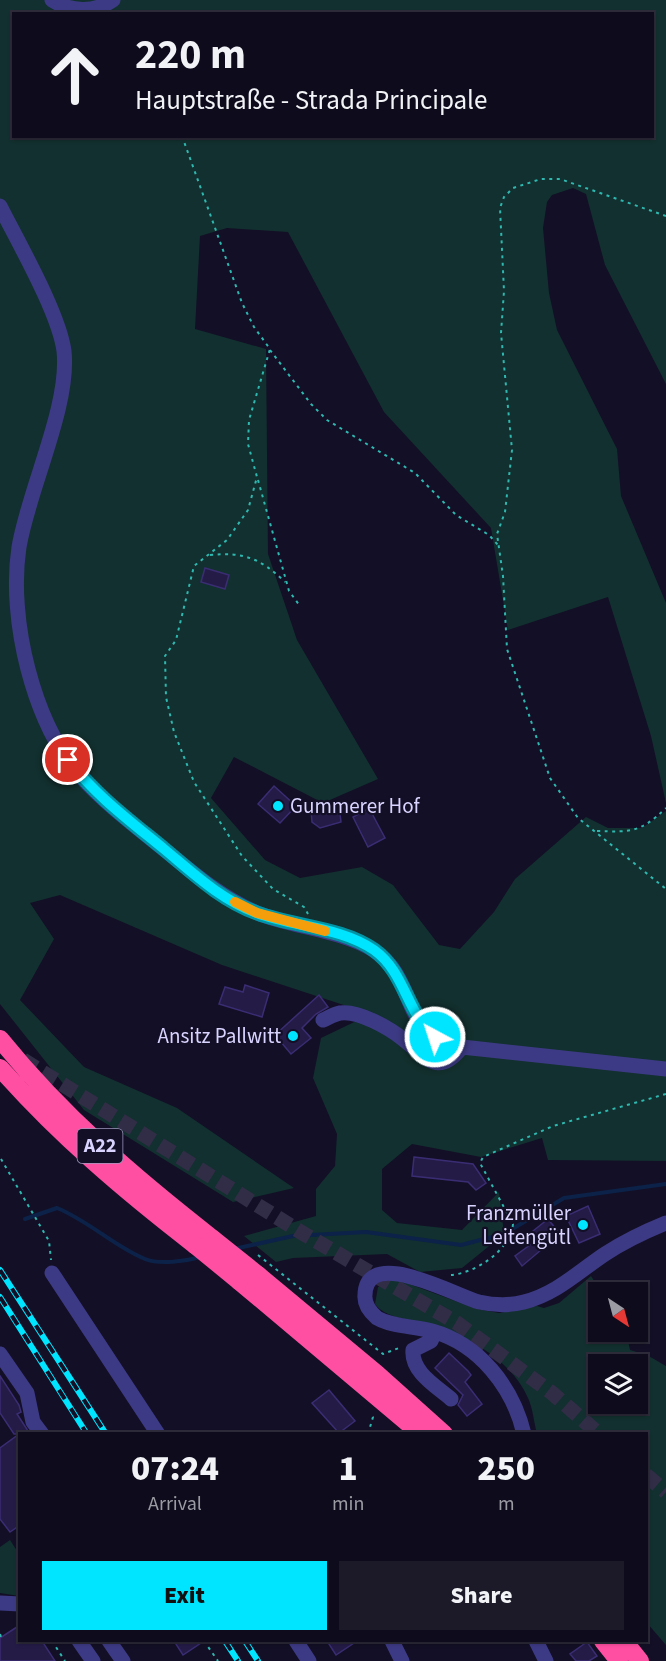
<!DOCTYPE html>
<html lang="en">
<head>
<meta charset="utf-8">
<style>
  body { margin:0; font-family:"Source Sans 3",sans-serif; background:#1c1929; color:#f1f3f6; height:100vh; display:flex; flex-direction:column; font-size:22px; white-space:nowrap }
  * { box-sizing:border-box; margin:0 }
  p { font-size:20px; color:#9b9ba3 }
  .icon { flex:none; width:33px; height:33px; fill:none; stroke:currentColor; stroke-width:2; stroke-linecap:round; stroke-linejoin:round }
  .map { position:relative; flex:1; overflow:hidden }
  .drawer { position:absolute; left:18px; top:1432px; width:630px; height:210px; display:flex; flex-direction:column; background:#0e0b1c; border-radius:0px; box-shadow:0 2px 4px #0004,0 0 0 2px #2e2b3b }
  .drawer>* { flex:none }
  .top-card { position:absolute; left:12px; top:12px; width:642px; height:126px; border-radius:0px; box-shadow:0 2px 4px #0004,0 0 0 2px #2e2b3b; background:#0e0b1c; color:#f1f3f6; overflow:hidden }
  .needle { width:39px; rotate:144deg }
  .controls { position:absolute; left:588px; top:1282px; display:grid; gap:12px }
  .controls a { display:grid; place-items:center; width:60px; height:60px; border-radius:0px; background:#0e0b1c; box-shadow:0 2px 4px #0004,0 0 0 2px #2e2b3b; font-size:30px }
  .pin { position:absolute; display:grid; place-items:center; width:51px; height:51px; color:#fff; margin:-26px; border:3px solid #fff; border-radius:50%; box-shadow:0 2px 6px #0007 }
  .me { position:absolute; width:66px; margin:-33px; rotate:320deg; stroke-linejoin:round; filter:drop-shadow(0 0 4px #0008) }
  .turn { display:flex; align-items:center; gap:21px; height:126px; padding:0 24px; font-size:27px }
  .turn .icon { width:78px; height:78px; stroke-width:2.5 }
  .turn b { display:block; font-size:42px; line-height:51px }
  .eta { display:flex; justify-content:space-evenly; align-items:center; height:102px; text-align:center }
  .eta b { font-size:36px; font-weight:800; line-height:42px }
  .primary-button { display:flex; gap:12px; margin-top:auto; padding:12px 24px }
  .primary-button a { flex:1; height:69px; border-radius:0px; background:#00e5ff; color:#111; font-size:24px; font-weight:800; line-height:69px; text-align:center }
  .primary-button a+a { background:#1c1929; color:#f1f3f6 }
  .map>svg:first-child { display:block }
  .green { fill:#12302f; fill-rule:evenodd }
  .lines { fill:none; stroke-linecap:round; stroke-linejoin:round }
  .stream { stroke:#0c2248; stroke-width:4 }
  .building { fill:#241b47; stroke:#3b2d73; stroke-width:1.5 }
  .major-tunnel { stroke:#312d47; stroke-width:15; stroke-dasharray:15 8; stroke-linecap:butt }
  .path { stroke:#2fb8b0; stroke-width:2; stroke-dasharray:3 4.5; stroke-linecap:butt }
  .minor { stroke:#3d3a85; stroke-width:15 }
  .highway { stroke:#ff4fa3; stroke-width:18 }
  .rail-casing { stroke:#00e5ff; stroke-width:6 }
  .rail { stroke:#130f26; stroke-width:4; stroke-dasharray:11; stroke-linecap:butt }
  .highway-bridge { stroke:#ff4fa3; stroke-width:18 }
  .route-casing { stroke:#0095a6; stroke-width:15 }
  .route { stroke:#00e5ff; stroke-width:10 }
  .slow { stroke:#f59e0b; stroke-width:10 }
  .poi-dot { fill:#00e5ff; stroke:#130f26; stroke-width:2 }
  .labels { text-anchor:middle; dominant-baseline:central; stroke-width:4.5; stroke-linejoin:round; paint-order:stroke }
  .shield { fill:#130f26; stroke:#9e99be; stroke-width:1.5 }
  .shield-label { font-size:20px; font-weight:bold; fill:#d9d4ff }
  .poi-label { font-size:21px; fill:#d9d4ff; stroke:#130f26; text-anchor:end }
</style>
</head>
<body>
<div class="map">
<svg width="666" height="1661" viewBox="0 0 666 1661">
  <rect width="100%" height="100%" fill="#130f26"/>
  <path class="green" d="M0,0H666V384L605,265L586,194L573,188L552,195L547,202L543,228L549,293L557,330L617,449L621,496L666,603V803L651,736L608,597L508,630L491,528L384,412L288,232L227,228L200,236L195,329L266,349L268,554L297,640L378,779L323,803L234,757L211,798L265,860L300,878L362,867L393,885L439,945L460,949L494,912L515,879L586,817L608,828H642L666,811V1161L548,1160L542,1138L481,1157L412,1144L382,1169V1210L397,1223L462,1230L499,1192L504,1234L462,1268L420,1272L387,1254L293,1258L276,1262L244,1236L316,1216V1189L335,1166L337,1134L313,1078L321,1038L371,1014L222,965L60,895L30,903L54,939L20,1000L84,1067L177,1108L294,1188L233,1202L84,1110L0,1004ZM14,14H652V136H14Z
    M591,1276L602,1293H598V1332H626L630,1350L647,1355L666,1366V1645L647,1623L646,1434H537C534,1423 533,1409 528,1398C510,1357 462,1333 421,1323C405,1318 386,1318 375,1304L378,1287L390,1281H401L477,1309L499,1313L537,1306L544,1308L559,1303ZM598,1365H638V1404H598Z
    M10,1540L19,1554V1596L0,1593V1547Z"/>
  <g class="lines">
    <path class="stream" d="M25,1219L57,1208C89,1221 115,1247 145,1259C160,1265 186,1261 201,1257
      M234,1249L293,1236L366,1232L461,1245L504,1234L564,1198L666,1184"/>
  </g>
  <path class="building" d="M205,568L229,575L225,589L201,582Z
    M274,786L296,806L280,823L258,804Z
    M339,806L341,822L320,828L312,822L311,810Z
    M369,808L385,838L368,847L353,817Z
    M245,985L269,993L262,1017L219,1004L225,987L243,992Z
    M319,995L328,1007L316,1014L302,1028L311,1038L291,1054L275,1035Z
    M414,1157L473,1164L486,1183L476,1190L468,1182L412,1176Z
    M588,1206L600,1234L579,1243L566,1216Z
    M548,1219L560,1234L522,1266L515,1256L534,1242L528,1235Z
    M449,1353L468,1371L471,1375L465,1382L482,1404L467,1416L458,1405L463,1395L435,1368Z
    M0,1376L19,1405L21,1412L17,1414L30,1434H20V1525L10,1532L0,1519V1448L19,1434H14L0,1413Z
    M329,1390L355,1421L339,1433L312,1403Z
    M20,1625V1641H42L55,1661H0V1638Z
    M174,1641H204L183,1655Z
    M327,1641H357L336,1655Z
    M587,1642L597,1656L589,1661H576L570,1654Z"/>
  <g class="lines">
    <path class="major-tunnel" d="M23,1060L304,1234L457,1323L552,1393L599,1434
      M646,1475L666,1492"/>
    <path class="path" d="M182,136L242,303L254,327L270,349L249,420L248,444L257,477L248,510L227,540L194,566L176,640L165,656L166,697L174,732L194,782L242,856L273,889L304,907L308,914
      M666,216L560,179H541L513,188L504,197L500,208L504,291L501,333L512,450L505,512L497,534L503,576L507,649L550,778L578,818L666,889
      M270,350L311,404L327,420L415,473L456,515L489,535L498,545
      M258,480L289,591L300,606
      M210,555C244,552 260,558 285,582
      M597,831C631,832 640,833 666,808
      M1,1159L49,1241L51,1260
      M258,1255L383,1354L399,1348
      M451,1275C475,1273 510,1251 513,1224L480,1163L483,1157L553,1126L666,1094
      M368,1434L373,1417L371,1414
      M0,1634L1,1637
      M52,1641L65,1661
      M204,1641L218,1661"/>
    <path class="minor" d="M52,0C70,12 95,13 113,0
      M0,206C18,242 59,313 64,351C70,406 29,488 19,547C8,619 33,724 82,778C106,804 134,825 161,847C191,871 219,896 255,912C288,926 326,928 360,943C414,966 400,1016 436,1038C444,1043 453,1044 462,1047L666,1069
      M323,1020C328,1018 334,1014 340,1013C358,1010 389,1028 403,1039C426,1057 438,1078 462,1047
      M52,1273L158,1434
      M435,1332L431,1341L413,1350C411,1372 436,1386 451,1399
      M0,1354L27,1393L33,1422L42,1434
      M524,1434C513,1387 479,1344 432,1331C414,1326 393,1327 377,1318C370,1312 364,1305 365,1295C366,1245 456,1296 479,1302C493,1305 509,1306 524,1302C556,1294 578,1272 605,1254C625,1241 644,1232 666,1223
      M0,1603L20,1604
      M79,1641L93,1661
      M109,1641L123,1661
      M296,1641L309,1661
      M392,1641L402,1661
      M536,1641L546,1661"/>
    <path class="highway" d="M0,1039C62,1116 135,1178 213,1239
      M0,1068C59,1135 125,1191 195,1245
      M258,1275L377,1374L444,1434
      M239,1281L421,1434
      M603,1641L619,1661
      M624,1641L640,1661"/>
    <g class="rail-casing">
      <path id="rail" d="M0,1270L106,1434
        M0,1297L87,1434
        M225,1641L238,1661
        M245,1641L258,1661"/>
    </g>
    <use href="#rail" class="rail"/>
    <path class="highway-bridge" d="M213,1239L258,1275
      M195,1245L239,1281"/>
  </g>
  <g class="lines">
    <g class="route-casing">
      <path id="route" d="M68,760C95,795 130,821 164,849C193,873 221,900 257,913C294,927 341,927 374,950C406,973 406,1013 435,1037"/>
    </g>
    <use href="#route" class="route"/>
    <path class="slow" d="M235,902L257,913L325,931"/>
  </g>
  <g class="poi-dot">
    <circle cx="278" cy="806" r="6"/>
    <circle cx="293" cy="1036" r="6"/>
    <circle cx="583" cy="1225" r="6"/>
  </g>
  <g class="labels">
    <rect class="shield" x="77.5" y="1129" width="45" height="34" rx="4.5"/>
    <g class="shield-label">
      <text x="100" y="1146">A22</text>
    </g>
    <g class="poi-label">
      <text x="290" y="806" text-anchor="start">Gummerer Hof</text>
      <text x="281" y="1036">Ansitz Pallwitt</text>
      <text x="571" y="1213">Franzmüller<tspan x="571" dy="24">Leitengütl</tspan></text>
    </g>
  </g>
</svg>
<div class="controls">
<a><svg class="needle" viewBox="-14 -14 28 28"><path d="M0-13l5 13h-10z" fill="#e53935"/><path d="M0 13l5-13h-10z" fill="#9b9ba3"/></svg></a>
<a><svg class="icon" aria-label="layers" viewBox="0 0 24 24"><path d="M12 4l9 5-9 5-9-5zM3 14l9 5 9-5"/></svg></a>
</div>
<div class="pin" style="left:68px;top:760px;background:#d93025"><svg class="icon" aria-label="arrive" viewBox="0 0 24 24"><path d="M6 21V4h12l-3 4 3 4H6"/></svg></div>
<svg class="me" style="left:435px;top:1037px" viewBox="-20 -20 40 40"><circle r="17" fill="#00e5ff" stroke="#fff" stroke-width="3"/><path d="M0-11L8 9 0 5-8 9z" fill="#fff"/></svg>
<div class="top-card">
<div class="turn"><svg class="icon" aria-label="ahead" viewBox="0 0 24 24"><path d="M12 20V5M6 11l6-6 6 6"/></svg><div><b>220 m</b>Hauptstraße - Strada Principale</div></div>
</div>
<section class="drawer">
<div class="eta">
<div><b>07:24</b><p>Arrival</p></div>
<div><b>1</b><p>min</p></div>
<div><b>250</b><p>m</p></div>
</div>
<div class="primary-button"><a>Exit</a><a>Share</a></div>
</section>
</div>
</body>
</html>
